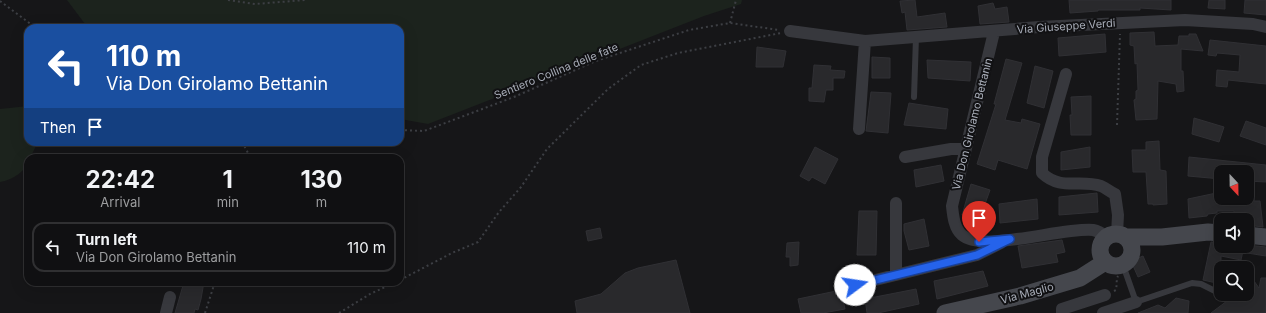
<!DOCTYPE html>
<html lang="en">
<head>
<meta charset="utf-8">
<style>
  body { margin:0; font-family:Inter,sans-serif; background:#1e1e20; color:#f1f3f6; height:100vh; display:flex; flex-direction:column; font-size:15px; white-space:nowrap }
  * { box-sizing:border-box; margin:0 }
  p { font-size:13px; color:#9c9d9f }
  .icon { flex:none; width:22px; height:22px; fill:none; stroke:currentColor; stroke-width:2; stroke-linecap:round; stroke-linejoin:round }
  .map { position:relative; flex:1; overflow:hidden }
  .details { position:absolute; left:24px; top:154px; width:380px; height:132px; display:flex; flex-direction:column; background:#101012; border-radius:12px; box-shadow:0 4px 16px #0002,0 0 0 1px #303032 }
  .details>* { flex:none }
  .guide { position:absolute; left:24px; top:24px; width:380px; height:122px; border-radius:12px; box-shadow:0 4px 16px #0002,0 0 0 1px #303032; background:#1a4fa0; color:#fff; overflow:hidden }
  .needle { width:26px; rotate:158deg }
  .buttons { position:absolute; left:1214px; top:165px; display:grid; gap:8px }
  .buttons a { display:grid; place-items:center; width:40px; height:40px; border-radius:8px; background:#101012; box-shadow:0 4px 16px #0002,0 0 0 1px #303032; font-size:20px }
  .pin { position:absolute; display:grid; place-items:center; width:34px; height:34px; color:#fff; margin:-41px -17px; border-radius:50% 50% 50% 0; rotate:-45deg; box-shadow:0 0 4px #0007 }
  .pin .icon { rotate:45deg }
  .me { position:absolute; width:44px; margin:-22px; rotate:76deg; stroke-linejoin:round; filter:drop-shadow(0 0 3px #0008) }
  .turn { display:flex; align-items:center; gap:14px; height:84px; padding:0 16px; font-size:18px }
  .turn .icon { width:52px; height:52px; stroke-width:2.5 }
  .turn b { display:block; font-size:28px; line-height:34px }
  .then { display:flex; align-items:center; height:38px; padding:0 16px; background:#0003; gap:8px; font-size:15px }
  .eta { display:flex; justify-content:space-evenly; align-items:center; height:68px; text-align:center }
  .eta b { font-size:24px; font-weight:700; line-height:28px }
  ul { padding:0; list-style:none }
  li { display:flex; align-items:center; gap:12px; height:50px; margin:0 8px 6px; padding:0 8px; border:2px solid #303032; border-radius:12px }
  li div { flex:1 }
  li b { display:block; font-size:15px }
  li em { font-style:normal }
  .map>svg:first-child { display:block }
  .green { fill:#1c231d }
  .building { fill:#29292c; stroke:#303034 }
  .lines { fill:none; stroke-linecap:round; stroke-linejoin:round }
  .path { stroke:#3d3f44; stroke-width:2; stroke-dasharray:2 3; stroke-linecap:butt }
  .lane { stroke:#37383d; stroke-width:6 }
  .street { stroke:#37383d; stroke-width:12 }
  .secondary { stroke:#45474d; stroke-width:17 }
  .route-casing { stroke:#184099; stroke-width:10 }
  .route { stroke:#2563eb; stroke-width:7 }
  .labels { text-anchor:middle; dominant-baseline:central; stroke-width:4; stroke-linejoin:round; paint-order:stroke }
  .street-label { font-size:11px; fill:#a8adb8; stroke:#111113 }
</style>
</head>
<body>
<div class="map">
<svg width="1266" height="313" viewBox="0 0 1266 313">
  <rect width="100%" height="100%" fill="#161618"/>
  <path class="green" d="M67,0H742L741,4L704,16L428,124L400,119V28H88Z
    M28,106V142H38L30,158H28C28,171 12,180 0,182V109Z"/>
  <path class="building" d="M915,0L917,17L945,13L947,27L907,30L905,12L902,13L900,1Z
    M1069,0H1171V10L1140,8V10H1098V11L1070,13Z
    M1209,0H1225V9L1208,8Z
    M1245,0H1266V15L1244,13Z
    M993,3L995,9L1007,7L1009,22L980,24L978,6Z
    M1154,32L1155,46L1178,45L1179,36H1189V34H1196L1203,51L1181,49V71H1183L1184,91L1177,92L1176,84L1158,81L1157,119L1136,120L1134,100L1136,99V91L1138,90L1137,63L1135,64L1134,46L1130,45V33Z
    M1105,34L1106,52L1059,56L1058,38Z
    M1210,40L1266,46V84L1228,80L1227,87L1216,86L1217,70L1239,72L1240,55L1217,53L1216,56L1208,55Z
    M757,47L786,51L783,67H756Z
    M872,57L890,58V78H872Z
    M1006,59L1022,63L1005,120L1021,123L1022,119L1040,124L1027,169L998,160L995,170L977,164L996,104H994Z
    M927,60L971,62L970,81L928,78Z
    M814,65L831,66L830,70L845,71L844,78H833V90H826L824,102L809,101V88H812Z
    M1035,66L1053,71L1044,108L1027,103Z
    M871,92L891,93L888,133L866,131Z
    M1091,96V135H1071L1070,115H1072L1071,97Z
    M909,103L948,109L946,129L904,125Z
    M1194,118L1224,127L1219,142L1192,134Z
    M1246,121L1266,128V145L1240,136Z
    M1159,141L1160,170L1166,171L1167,204L1153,205V204H1148L1146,172H1133L1132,150H1146V142Z
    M815,147L838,159L825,184L812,177L809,181L800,176Z
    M1090,147V167L1061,170V152Z
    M1189,157L1266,165V182L1247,181V172H1221V179L1188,176Z
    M941,165L944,181L916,187L914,170Z
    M971,184L990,190L980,218L962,215Z
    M1221,192V198H1254V201H1260L1263,227L1247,225V220H1235L1234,211H1217V213L1208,214L1207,216L1189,218L1188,199Z
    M1097,193L1098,212L1059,215V197Z
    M1037,199L1038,219L1000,223L999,204Z
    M859,211H877L876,255H857Z
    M924,219L929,246L909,250L904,231V224Z
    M600,228L602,238L588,241L586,231Z
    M1062,240L1065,252L1056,254L1058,262L1022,268L1018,246Z
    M799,242L798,265L790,266V257H786L787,243Z
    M1211,242L1221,243V246H1244L1241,260L1221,256V284L1203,280Z
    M1247,245L1266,247V256L1247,253Z
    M1143,256L1150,272L1138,277L1131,261Z
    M676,260L690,313H577L575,301L601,294L625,273L638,268Z
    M983,271L988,286L937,299L934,281Z
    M1247,271L1259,288L1261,278H1266V313H1211L1227,301L1231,300L1238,294H1247Z
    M184,282H204L201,299L198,310L195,309L194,313H175Z
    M916,289L919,304L878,313H867L865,299Z
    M841,290L845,309L823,313H801L798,299Z
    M1176,298L1189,301L1188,313H1138L1158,305L1165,308Z"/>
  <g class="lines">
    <path class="path" d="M228,0L255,4L305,0
      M0,1L36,28
      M730,23L736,0
      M1117,125L1120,34
      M400,130L424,131L514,97L596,61L689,30L730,23L779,30
      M242,142L248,153L246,158
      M400,280L452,253L478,242L499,212L521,187L547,149L608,89L641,65L678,53L781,33
      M1114,291L1116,290C1117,285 1116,280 1118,276
      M205,313L215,282
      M339,313L370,294L396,282"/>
    <path class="lane" d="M914,97L916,37
      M1123,265L1136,302L1192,283L1201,284L1221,294
      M1222,294L1228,297"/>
    <path class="street" d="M790,31L865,41L1039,27L1185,20L1253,24L1266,27
      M994,32L952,206C953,215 954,228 962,235C983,253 1063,227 1093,230C1098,231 1103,234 1107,237
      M1066,74L1042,157V173C1061,191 1079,179 1101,186C1106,188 1110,192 1115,194L1118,215L1117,234
      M859,129L865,41
      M905,157L951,149H965
      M896,203V275
      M855,285L977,255L1001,243
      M166,313L170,297
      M1062,313V309L1105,295
      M1103,313L1136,302"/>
    <path class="secondary" d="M1100 250a16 16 0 1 1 32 0a16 16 0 1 1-32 0Z
      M1247,235L1266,237
      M1125,237H1162L1208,232L1221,233
      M945,313L1020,296L1080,278L1105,262"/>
  </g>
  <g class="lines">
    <g class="route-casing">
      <path id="route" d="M855,285L977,255L1010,239L979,242"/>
    </g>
    <use href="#route" class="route"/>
  </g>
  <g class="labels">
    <g class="street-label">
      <text transform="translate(1066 26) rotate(-4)">Via Giuseppe Verdi</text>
      <text transform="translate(556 71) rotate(-22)">Sentiero Collina delle fate</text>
      <text transform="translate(972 124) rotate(-76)">Via Don Girolamo Bettanin</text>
      <text transform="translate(1027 293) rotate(-15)">Via Maglio</text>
    </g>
  </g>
</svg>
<div class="buttons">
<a><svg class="needle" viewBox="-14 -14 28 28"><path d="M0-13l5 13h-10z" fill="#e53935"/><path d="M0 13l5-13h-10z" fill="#9c9d9f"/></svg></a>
<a><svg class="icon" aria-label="sound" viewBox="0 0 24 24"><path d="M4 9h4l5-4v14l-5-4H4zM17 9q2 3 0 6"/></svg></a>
<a><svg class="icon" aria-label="search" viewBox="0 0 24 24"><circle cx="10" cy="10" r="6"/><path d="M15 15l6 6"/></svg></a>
</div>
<div class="pin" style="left:979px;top:242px;background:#d93025"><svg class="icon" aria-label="arrive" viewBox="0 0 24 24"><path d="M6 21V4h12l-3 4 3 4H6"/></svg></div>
<svg class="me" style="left:855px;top:285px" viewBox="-20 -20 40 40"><circle r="19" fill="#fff"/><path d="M0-13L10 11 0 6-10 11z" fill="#2563eb"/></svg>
<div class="guide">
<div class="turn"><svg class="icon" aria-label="left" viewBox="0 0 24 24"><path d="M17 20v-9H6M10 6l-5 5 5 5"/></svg><div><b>110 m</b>Via Don Girolamo Bettanin</div></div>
<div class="then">Then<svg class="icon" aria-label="arrive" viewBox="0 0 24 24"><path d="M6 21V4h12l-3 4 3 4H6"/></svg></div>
</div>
<section class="details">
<div class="eta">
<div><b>22:42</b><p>Arrival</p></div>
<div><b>1</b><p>min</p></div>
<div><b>130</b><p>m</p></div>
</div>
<ul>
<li><svg class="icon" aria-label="left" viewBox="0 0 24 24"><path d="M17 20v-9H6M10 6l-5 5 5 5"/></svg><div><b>Turn left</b><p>Via Don Girolamo Bettanin</p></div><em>110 m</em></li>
</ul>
</section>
</div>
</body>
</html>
